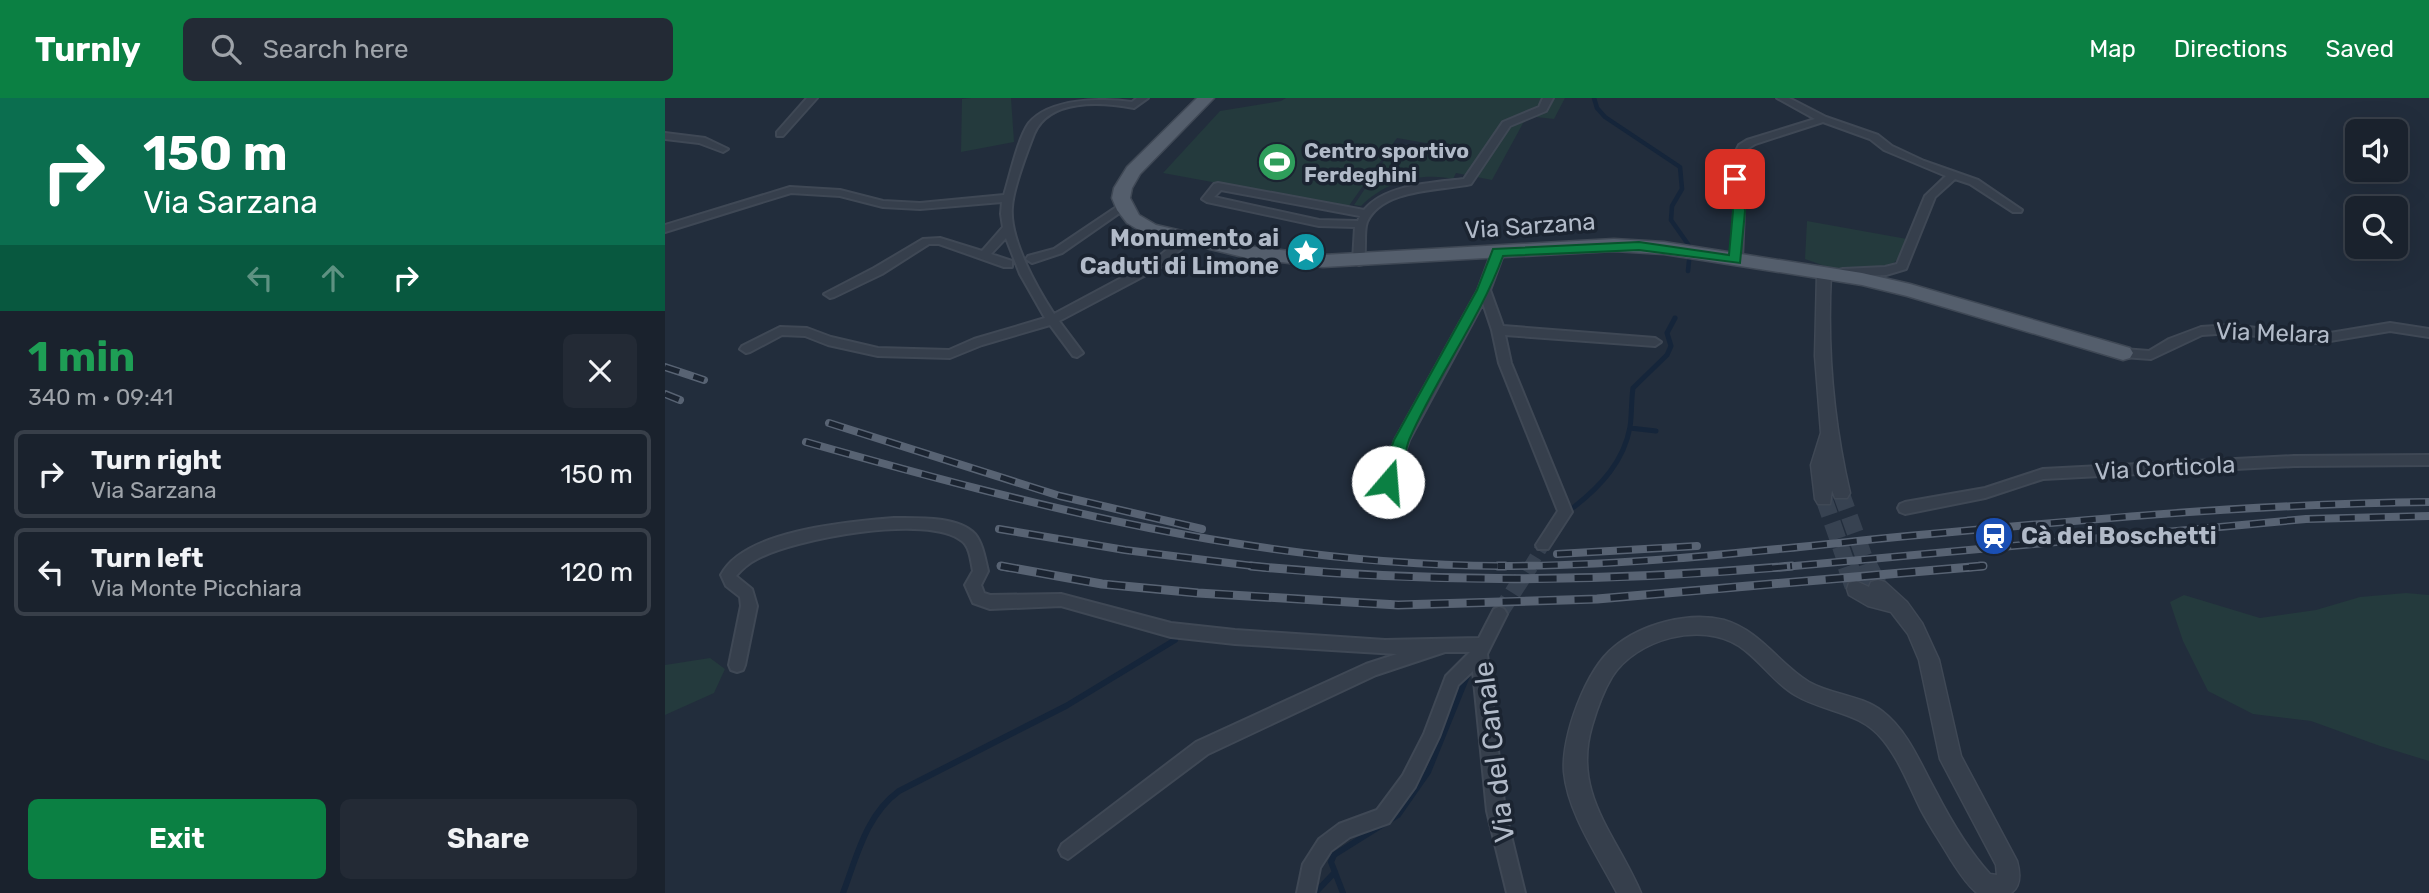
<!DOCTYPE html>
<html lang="en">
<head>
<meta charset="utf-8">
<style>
  body { margin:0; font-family:Rubik,sans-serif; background:#232a35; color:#f1f3f6; height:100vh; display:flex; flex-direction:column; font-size:26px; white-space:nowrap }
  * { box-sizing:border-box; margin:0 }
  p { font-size:23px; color:#9fa4aa }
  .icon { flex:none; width:38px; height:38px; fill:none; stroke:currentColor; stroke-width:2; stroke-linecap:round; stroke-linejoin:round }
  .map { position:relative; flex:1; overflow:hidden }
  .details { display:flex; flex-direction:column; background:#1a222d; width:665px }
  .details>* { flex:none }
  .hud { background:#0b6e4f; color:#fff; overflow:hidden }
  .tools { position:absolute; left:1680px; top:21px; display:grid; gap:14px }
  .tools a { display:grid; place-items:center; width:63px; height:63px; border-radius:10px; background:#1a222d; box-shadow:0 7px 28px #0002,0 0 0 2px #383f49; font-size:35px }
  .pin { position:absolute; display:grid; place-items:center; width:60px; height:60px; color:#fff; margin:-30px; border-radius:14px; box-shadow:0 4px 10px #0006 }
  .me { position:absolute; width:77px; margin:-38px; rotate:18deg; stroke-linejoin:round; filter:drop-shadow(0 0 5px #0008) }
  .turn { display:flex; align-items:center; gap:24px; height:147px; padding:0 28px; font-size:32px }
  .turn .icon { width:91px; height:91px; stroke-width:2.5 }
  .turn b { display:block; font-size:49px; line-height:60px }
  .lanes { display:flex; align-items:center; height:66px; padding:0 28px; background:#0003; justify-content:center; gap:35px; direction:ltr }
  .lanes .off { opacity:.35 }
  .round { display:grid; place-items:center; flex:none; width:74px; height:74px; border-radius:10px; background:#232a35 }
  .head { display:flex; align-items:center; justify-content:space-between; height:119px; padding:0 28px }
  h1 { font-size:42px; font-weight:700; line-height:52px; color:#1e9e55 }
  .cta { display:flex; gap:14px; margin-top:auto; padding:14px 28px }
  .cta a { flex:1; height:80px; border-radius:10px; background:#0b8043; color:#fff; font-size:28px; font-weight:700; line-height:80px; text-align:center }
  .cta a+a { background:#232a35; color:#f1f3f6 }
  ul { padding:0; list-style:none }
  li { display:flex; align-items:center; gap:21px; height:88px; margin:0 14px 10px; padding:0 14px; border:4px solid #383f49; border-radius:10px }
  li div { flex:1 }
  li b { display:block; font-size:26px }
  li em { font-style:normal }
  header { display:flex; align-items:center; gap:42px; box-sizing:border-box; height:98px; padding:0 35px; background:#0b8043; color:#fff }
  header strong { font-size:33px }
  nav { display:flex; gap:38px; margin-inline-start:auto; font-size:24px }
  .search { width:490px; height:63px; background:#232a35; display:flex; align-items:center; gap:18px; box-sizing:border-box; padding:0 24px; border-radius:10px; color:#9fa4aa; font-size:26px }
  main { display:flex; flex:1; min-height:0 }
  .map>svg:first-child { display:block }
  .green { fill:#243a3d }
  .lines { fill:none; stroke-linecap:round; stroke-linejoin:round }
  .stream-far2 { stroke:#15253a; stroke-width:4.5 }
  .stream-far1 { stroke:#15253a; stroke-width:5 }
  .stream { stroke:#15253a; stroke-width:6 }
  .minor-tunnel-far1 { stroke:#374251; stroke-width:13; stroke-dasharray:13 7; stroke-linecap:butt }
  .minor-tunnel { stroke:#374251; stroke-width:17; stroke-dasharray:17 8; stroke-linecap:butt }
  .tertiary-tunnel-far1 { stroke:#374251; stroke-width:17; stroke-dasharray:17 8; stroke-linecap:butt }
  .tertiary-tunnel { stroke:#374251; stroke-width:21; stroke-dasharray:21 10; stroke-linecap:butt }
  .minor-casing { stroke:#3f4855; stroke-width:4 }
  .tertiary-casing { stroke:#3f4855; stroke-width:3 }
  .primary-casing { stroke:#3f4855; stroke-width:3 }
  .minor { fill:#363f4c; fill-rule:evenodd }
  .tertiary { fill:#363f4c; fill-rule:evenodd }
  .primary { fill:#545e6c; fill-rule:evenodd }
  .rail-far1-casing { stroke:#586373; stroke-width:8 }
  .rail-casing { stroke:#586373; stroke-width:9 }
  .rail-far1 { stroke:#1b2431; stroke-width:5; stroke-dasharray:15; stroke-linecap:butt }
  .rail { stroke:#1b2431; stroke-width:6; stroke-dasharray:18; stroke-linecap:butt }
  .route { fill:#0b8043; stroke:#07532c; stroke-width:2 }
  .labels { text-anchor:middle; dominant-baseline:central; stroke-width:7; stroke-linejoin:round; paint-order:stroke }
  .far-poi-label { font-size:21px; font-weight:bold; fill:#b1bac8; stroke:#1b2431; text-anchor:start }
  .street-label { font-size:24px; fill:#b1bac8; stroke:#1b2431 }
  .poi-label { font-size:24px; font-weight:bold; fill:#b1bac8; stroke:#1b2431; text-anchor:end }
  .near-street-label { font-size:28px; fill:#b1bac8; stroke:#1b2431 }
</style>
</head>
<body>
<header>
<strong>Turnly</strong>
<div class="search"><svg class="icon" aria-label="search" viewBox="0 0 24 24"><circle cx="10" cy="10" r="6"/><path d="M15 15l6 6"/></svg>Search here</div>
<nav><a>Map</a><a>Directions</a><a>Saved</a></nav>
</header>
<main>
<section class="details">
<div class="hud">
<div class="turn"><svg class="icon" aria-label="right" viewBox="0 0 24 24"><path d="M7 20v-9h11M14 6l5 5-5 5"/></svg><div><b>150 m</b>Via Sarzana</div></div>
<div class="lanes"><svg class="icon off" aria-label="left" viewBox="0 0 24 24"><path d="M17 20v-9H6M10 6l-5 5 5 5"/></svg><svg class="icon off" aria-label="ahead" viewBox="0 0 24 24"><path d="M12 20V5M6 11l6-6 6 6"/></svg><svg class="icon" aria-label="right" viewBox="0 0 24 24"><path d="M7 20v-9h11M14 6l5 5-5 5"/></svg></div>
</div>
<div class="head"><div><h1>1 min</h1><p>340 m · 09:41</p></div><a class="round"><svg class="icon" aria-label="close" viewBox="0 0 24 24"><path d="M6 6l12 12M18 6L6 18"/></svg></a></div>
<ul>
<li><svg class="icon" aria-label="right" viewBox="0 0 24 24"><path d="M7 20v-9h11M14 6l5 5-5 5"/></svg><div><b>Turn right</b><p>Via Sarzana</p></div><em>150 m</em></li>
<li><svg class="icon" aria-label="left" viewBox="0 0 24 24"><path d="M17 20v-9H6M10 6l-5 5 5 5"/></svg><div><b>Turn left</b><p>Via Monte Picchiara</p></div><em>120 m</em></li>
</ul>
<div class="cta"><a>Exit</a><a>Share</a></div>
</section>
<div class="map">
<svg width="1764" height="795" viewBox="0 0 1764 795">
  <rect width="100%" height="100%" fill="#222d3c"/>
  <path class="green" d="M306,0H346L349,44L296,54L297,1Z
    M621,0H900L889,21L862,18L827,82L791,75L788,81C755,74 720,84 696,108L689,107L731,45L801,57L798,64L806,53L732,40L683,109L498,75L555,13L616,3Z
    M1142,123L1242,141L1233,161L1222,171L1171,172L1140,161Z
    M1741,495L1764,497V663L1715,648L1646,623L1588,616L1543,593L1518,543L1505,504L1519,497L1595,520L1651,512L1695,499Z
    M45,560L60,571L49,595L0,617V567Z"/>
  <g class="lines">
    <path class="stream-far2" d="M929,0L932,10L940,19L1015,69L1017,91L1007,108L1006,122L1025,149
      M1023,173L1024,163"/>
    <path class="stream-far1" d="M965,330L991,333
      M909,409C936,388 959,363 965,329C967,316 966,303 968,290L1002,257L1006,248L1002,235L1010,220"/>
    <path class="stream" d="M178,795C192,758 201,717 234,693L401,608L510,542
      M650,795L670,774
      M678,795L666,764L669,757L733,717L763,674L802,578"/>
    <path class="minor-tunnel-far1" d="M864,470L878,447"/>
    <path class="minor-tunnel" d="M834,516L865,468"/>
    <path class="tertiary-tunnel-far1" d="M1176,395L1203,470
      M1159,401L1183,470"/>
    <path class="tertiary-tunnel" d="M1183,468L1191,491
      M1202,468L1213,490"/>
    <g class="minor-casing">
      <path id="minor" d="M142,0H152L118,38H112V34Z
        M472,0H483L469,10C437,4 384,0 369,36C362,54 348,91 347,109C344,141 372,190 389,216L488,163L518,139H526L528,141L496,169L394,223L418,255L412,259L408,258L385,227L317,247L285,260L213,258L163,247L140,238L117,237L85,254L81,255L75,251L77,248L115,229L142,230L166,239L213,250L284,252L309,241L380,220L355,176L341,140L326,156L347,163V169H339L274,146H264L217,176L169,199L165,200L159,196L209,170L258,141L275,140L317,153L338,129L336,116L337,104L255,111L218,109L175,98L126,95L0,134V127L125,89L175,92L218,103L255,105L339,97C345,78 353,40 364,25C385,0 436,0 467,4Z
        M878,0H888L881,13L845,28L806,86C775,93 718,90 702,124C698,134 702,153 698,166L694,167L688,163L690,129L654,128L542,104L537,101L549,86L553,85L699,112C721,86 767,85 799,81L838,24L874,9ZM556,92L695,118L693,123L654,122L549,99Z
        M1112,0H1124L1161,19L1213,37L1227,48L1259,63L1313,82L1357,112L1356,114H1348L1305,86L1290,81L1270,99L1241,171L1221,177L1174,178V172L1178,171L1220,169L1232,166L1260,98L1281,78L1219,52L1205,41L1158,24L1090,46L1082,51L1076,65L1079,113L1077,162L1071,166L1067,165L1069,113L1065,65L1074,47L1082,42L1150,21Z
        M0,35L40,40L63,51L58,54L34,45L0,41Z
        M459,104L463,105V109L397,155L367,165L361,161L363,158L389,151Z
        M833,150L839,154L825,192L838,228L990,240L996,244L990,248L840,237L846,265L907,414L883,451H873L871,447L893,413L834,265L827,232L818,205L744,342L728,388H718L716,384L730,342L813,192L827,154Z
        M1725,225L1764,231V239L1725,233L1653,245L1566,235L1537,237L1486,261L1458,259L1452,255L1458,251L1484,253L1504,241L1536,229L1566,227L1653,237Z
        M1764,357V367L1629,368L1378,381L1320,400L1240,416L1235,414L1233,410L1235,406L1240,404L1320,390L1378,371L1629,358Z
        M229,420C252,420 293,418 310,436C318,446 320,461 323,473L316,487L319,495L325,497L396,496L506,525L570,532L720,542L814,540L829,511L834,509L839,511L842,516L822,556L840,713L860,795H842L822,713L808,573L793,587L774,639L750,689L724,725L685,739L666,753L655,770L650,795H632L638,766L654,741L674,726L712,712L738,677L759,636L781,578L805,554H780L711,577L543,656L403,761L397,758L394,752L397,746L531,644L701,566L732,556L570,546L506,539L396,508L325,511L308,505L300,487L308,473C306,463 305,449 297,443C263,415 128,441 92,461C84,465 77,471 71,478L87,491L92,508L80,567L78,572L72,574L66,572L64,567L76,508L75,499L61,488L56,477C79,432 183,424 229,420Z"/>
    </g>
    <g class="tertiary-casing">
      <path id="tertiary" d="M1159,171L1166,176C1162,250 1168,322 1185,395L1182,400H1170L1167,392L1165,406H1153L1150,401L1146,367L1156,335L1150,258L1152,176Z
        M1213,482L1220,484L1242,504L1257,525L1274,562L1296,658L1352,763C1355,774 1357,788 1346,795H1312C1301,786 1294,774 1286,762C1276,745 1265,729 1256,712C1244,688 1235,663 1218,642C1195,613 1160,615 1130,597C1108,584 1095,562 1074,548C1036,523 971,541 947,579C938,594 932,611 927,628C907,696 951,736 976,795H952C933,758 903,716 899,674C896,639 921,571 949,549C976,526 1024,513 1059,522C1096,533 1113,565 1144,584C1167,597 1196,597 1217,613C1243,633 1255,665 1270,692C1285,721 1303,752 1325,776L1332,777L1331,767L1275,661L1254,562L1243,536L1226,514L1203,508L1184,497L1182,491L1184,485L1191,483L1204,489L1206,484Z"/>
    </g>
    <g class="primary-casing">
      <path id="primary" d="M532,0H549L475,76L467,90L465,100L474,117L491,127L582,148L658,157L949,141L999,144L1197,175L1245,186L1465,250L1468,255L1465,260L1458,262L1242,198L1197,187L999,156L949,153L658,169L582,160L479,135L462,125L452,112L447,100L449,90L462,69Z"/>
    </g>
    <use href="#minor" class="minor"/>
    <use href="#tertiary" class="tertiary"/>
    <use href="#primary" class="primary"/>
    <g class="rail-far1-casing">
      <path id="rail-far1" d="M0,269L39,282
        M0,296L15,302
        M164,325L395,398L537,431
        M141,344C371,409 595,467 836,468C965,468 1094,453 1222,440C1402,423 1582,406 1764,404
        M334,431L460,452L604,470
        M892,456L1032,448
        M336,468L346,470
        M1107,470L1641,421L1764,418
        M1298,470L1318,468H1315"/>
    </g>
    <g class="rail-casing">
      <path id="rail" d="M336,468L437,486L533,495L733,507L932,501L1318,468H1315
        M586,468C767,486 946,484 1127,468
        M833,468H840"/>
    </g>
    <use href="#rail-far1" class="rail-far1"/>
    <use href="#rail" class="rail"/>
  </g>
  <path class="route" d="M1070,78L1076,81L1080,113L1075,165L974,152L838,158C814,223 771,279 744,342C739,355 737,385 723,390L718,388L715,384L729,342L812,192L828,151L974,144L1064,157L1068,113L1064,81Z"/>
  <defs>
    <g id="stadium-disc" transform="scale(2.0125)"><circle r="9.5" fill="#2e9e5b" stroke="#1b2431"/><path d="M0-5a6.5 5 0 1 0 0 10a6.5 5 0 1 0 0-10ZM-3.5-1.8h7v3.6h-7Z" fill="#fff"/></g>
    <g id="sight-disc" transform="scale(2.0125)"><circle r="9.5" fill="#0f9aa8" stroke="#1b2431"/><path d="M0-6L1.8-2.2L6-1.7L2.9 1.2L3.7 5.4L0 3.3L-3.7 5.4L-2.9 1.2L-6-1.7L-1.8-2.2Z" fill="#fff"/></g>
    <g id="station-disc" transform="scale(2.0125)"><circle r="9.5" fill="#1a4fb4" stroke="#1b2431"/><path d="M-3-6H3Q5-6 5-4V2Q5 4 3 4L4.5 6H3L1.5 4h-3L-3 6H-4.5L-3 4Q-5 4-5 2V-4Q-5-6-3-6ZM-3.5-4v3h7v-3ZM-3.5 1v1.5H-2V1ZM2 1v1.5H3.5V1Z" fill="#fff"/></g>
  </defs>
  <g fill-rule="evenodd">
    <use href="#stadium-disc" x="612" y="64"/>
    <use href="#sight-disc" x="641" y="154"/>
    <use href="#station-disc" x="1329" y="438"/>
  </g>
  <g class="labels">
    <g class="far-poi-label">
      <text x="639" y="52">Centro sportivo<tspan x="639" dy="24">Ferdeghini</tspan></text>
    </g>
    <g class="street-label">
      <text transform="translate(865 128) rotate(-4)">Via Sarzana</text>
      <text transform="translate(1608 235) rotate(2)">Via Melara</text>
      <text transform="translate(1500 370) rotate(-3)">Via Corticola</text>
    </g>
    <g class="poi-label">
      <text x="614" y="140">Monumento ai<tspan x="614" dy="28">Caduti di Limone</tspan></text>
      <text x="1356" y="438" text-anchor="start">Cà dei Boschetti</text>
    </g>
    <g class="near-street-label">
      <text transform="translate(829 654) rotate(-97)">Via del Canale</text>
    </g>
  </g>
</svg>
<div class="tools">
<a><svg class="icon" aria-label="sound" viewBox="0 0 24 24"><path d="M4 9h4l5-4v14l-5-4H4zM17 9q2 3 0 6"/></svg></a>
<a><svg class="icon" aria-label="search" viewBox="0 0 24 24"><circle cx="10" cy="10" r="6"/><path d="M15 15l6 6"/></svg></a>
</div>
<div class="pin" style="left:1070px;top:81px;background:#d93025"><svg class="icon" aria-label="arrive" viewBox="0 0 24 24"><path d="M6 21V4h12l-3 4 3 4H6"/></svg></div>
<svg class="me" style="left:723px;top:384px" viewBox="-20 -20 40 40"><circle r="19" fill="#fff"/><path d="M0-13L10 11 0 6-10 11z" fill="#0b8043"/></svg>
</div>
</main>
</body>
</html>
